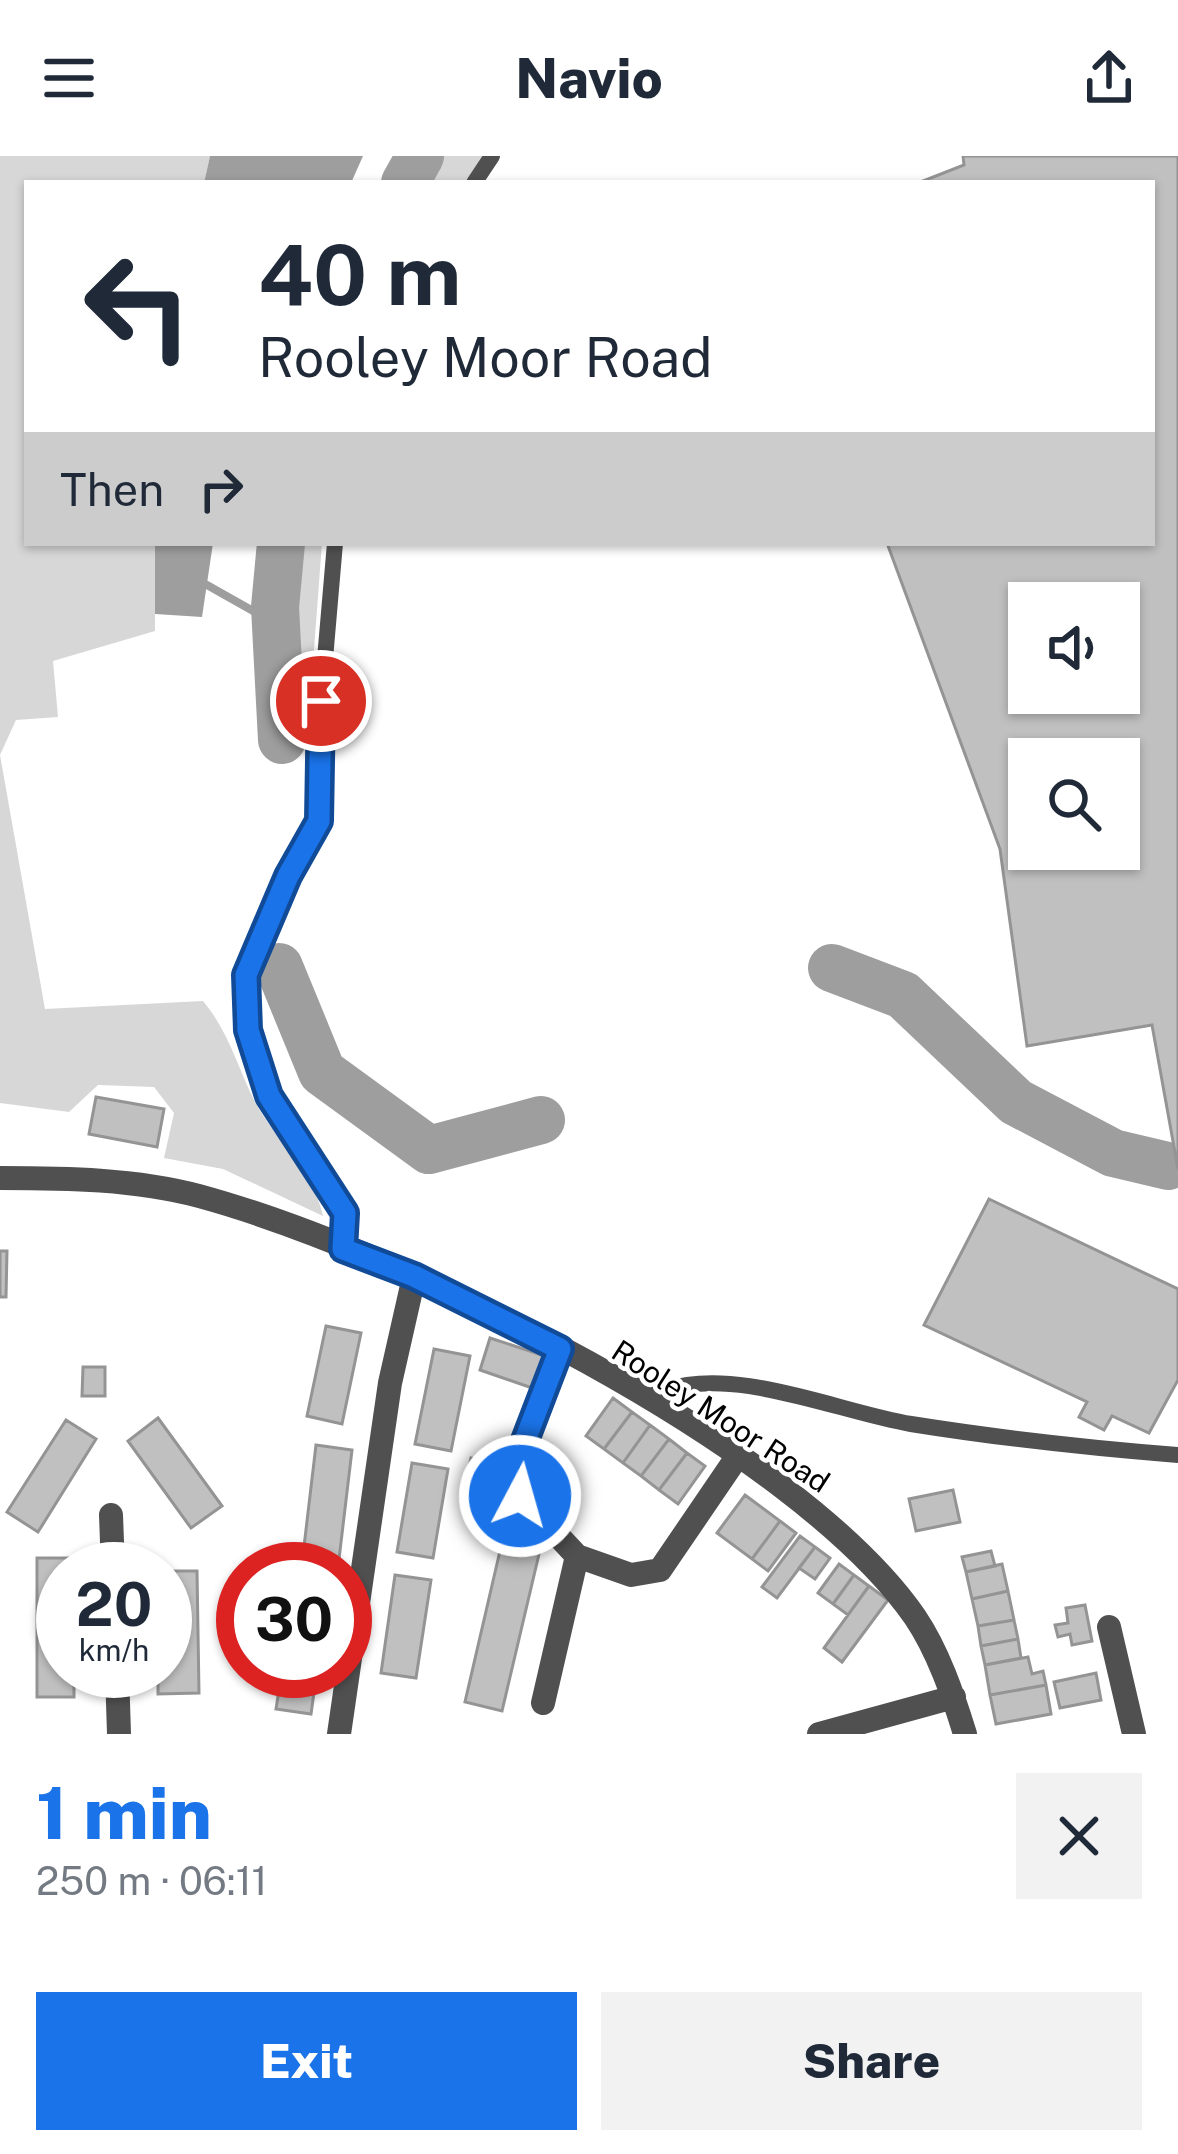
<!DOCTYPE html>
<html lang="en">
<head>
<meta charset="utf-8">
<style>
  body { margin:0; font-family:"Public Sans",sans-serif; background:#f2f2f3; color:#1f2937; height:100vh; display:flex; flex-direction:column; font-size:45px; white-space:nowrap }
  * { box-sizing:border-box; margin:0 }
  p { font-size:39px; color:#747a83 }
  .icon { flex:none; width:66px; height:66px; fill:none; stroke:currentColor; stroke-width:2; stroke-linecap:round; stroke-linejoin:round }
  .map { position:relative; height:1578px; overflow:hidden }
  .panel { display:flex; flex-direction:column; background:#fff; flex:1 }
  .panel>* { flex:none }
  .banner { position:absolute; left:24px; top:24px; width:1131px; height:366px; border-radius:0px; box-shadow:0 3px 9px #0004; background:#fff; color:#1f2937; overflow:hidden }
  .controls { position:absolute; left:1008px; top:426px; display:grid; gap:24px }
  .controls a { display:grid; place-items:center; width:132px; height:132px; border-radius:0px; background:#fff; box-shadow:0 3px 9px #0004; font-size:60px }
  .speed { position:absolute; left:36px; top:1386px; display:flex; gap:24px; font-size:60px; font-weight:700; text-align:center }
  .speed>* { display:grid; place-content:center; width:156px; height:156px; border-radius:50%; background:#fff; box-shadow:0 3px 9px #0004; line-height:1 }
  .speed small { font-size:30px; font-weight:400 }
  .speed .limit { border:18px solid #d22; background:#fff; color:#111 }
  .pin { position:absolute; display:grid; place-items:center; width:102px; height:102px; color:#fff; margin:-51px; border:6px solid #fff; border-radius:50%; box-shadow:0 3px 12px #0007 }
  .me { position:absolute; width:132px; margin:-66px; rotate:6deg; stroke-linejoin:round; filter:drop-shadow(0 0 9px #0008) }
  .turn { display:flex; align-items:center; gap:42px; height:252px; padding:0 36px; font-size:54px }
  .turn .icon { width:156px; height:156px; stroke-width:2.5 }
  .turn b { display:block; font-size:84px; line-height:102px }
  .then { display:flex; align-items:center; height:114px; padding:0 36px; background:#0003; gap:24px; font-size:45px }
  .round { display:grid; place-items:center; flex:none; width:126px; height:126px; border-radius:0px; background:#f2f2f3 }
  .summary { display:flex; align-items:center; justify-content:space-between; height:204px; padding:0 36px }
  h1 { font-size:72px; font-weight:800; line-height:90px; color:#1a73e8 }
  .primary-button { display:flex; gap:24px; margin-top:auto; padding:24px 36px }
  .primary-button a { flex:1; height:138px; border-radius:0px; background:#1a73e8; color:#fff; font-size:48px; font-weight:800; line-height:138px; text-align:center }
  .primary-button a+a { background:#f2f2f3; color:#1f2937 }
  header { display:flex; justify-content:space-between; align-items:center; height:156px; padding:0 36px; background:#fff; font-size:54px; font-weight:800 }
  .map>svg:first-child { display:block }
  .green { fill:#d7d7d7 }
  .water { fill:#9e9e9e }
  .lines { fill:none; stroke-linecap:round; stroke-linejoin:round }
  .stream { stroke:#9e9e9e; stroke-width:8 }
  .river { stroke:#9e9e9e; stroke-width:48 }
  .building { fill:#c0c0c0; stroke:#949494; stroke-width:3; fill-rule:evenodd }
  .service { stroke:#505050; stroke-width:16 }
  .minor { stroke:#505050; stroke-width:24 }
  .route-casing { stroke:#114b97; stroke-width:30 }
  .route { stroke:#1a73e8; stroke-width:21 }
  .labels { text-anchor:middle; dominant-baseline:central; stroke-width:9; stroke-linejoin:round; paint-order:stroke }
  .street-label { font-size:30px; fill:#000; stroke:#fff }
</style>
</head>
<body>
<header><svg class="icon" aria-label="menu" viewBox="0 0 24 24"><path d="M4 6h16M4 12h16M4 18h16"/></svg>Navio<svg class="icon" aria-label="share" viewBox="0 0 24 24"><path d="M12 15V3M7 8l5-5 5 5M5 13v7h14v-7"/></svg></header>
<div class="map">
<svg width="1178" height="1578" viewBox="0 0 1178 1578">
  <rect width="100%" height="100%" fill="#fff"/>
  <path class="green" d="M0,0H210L204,27H27V387H155V475L53,505L58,561L16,564L0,599L45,853L203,845C229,876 237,910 255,946C276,985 314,1017 323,1060L223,1013L164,1002L174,957L154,931L98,929L69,956L0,947Z
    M435,0H483L464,27H420Z
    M298,387H322L307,586L288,585V455Z"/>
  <path class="water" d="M210,0H363L351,27H204Z
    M155,387H213L202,461L155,458Z"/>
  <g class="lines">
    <path class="stream" d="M207,429L276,468"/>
    <path class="river" d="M405,27L420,0
      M281,387L275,451L282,584
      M279,811L322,916L429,994L541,964
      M832,812L903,839L1016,946L1113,997L1168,1010"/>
  </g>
  <path class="building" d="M963,0H1178V1013L1152,869L1027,890L1000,693L887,387H1152V27H918L964,9ZM1029,447H1119V537H1029ZM1029,603H1119V693H1029Z
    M96,941L164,953L157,991L89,978Z
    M989,1043L1178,1133V1224L1149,1277L1112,1260L1104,1274L1079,1261L1087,1246L924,1169Z
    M0,1095H7L6,1141H0Z
    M326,1170L361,1177L342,1268L307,1260Z
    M490,1182L545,1200L535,1233L480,1214Z
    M434,1193L470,1200L451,1295L415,1288Z
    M83,1211H105V1240H82Z
    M613,1242L632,1256L604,1293L586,1280Z
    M632,1256L650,1269L623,1307L604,1293Z
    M158,1262L222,1350L191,1372L128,1285Z
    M66,1264L96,1283L38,1376L7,1356Z
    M650,1269L669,1283L641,1320L623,1307Z
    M669,1283L687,1297L659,1334L641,1320Z
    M316,1289L352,1294L339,1403L303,1399Z
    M687,1297L705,1310L678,1348L659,1334Z
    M471,1302L510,1311L503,1340L464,1330Z
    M412,1307L448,1313L433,1402L397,1396Z
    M953,1334L960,1366L916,1375L909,1343Z
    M745,1339L780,1365L752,1403L717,1377Z
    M780,1365L796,1377L768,1415L752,1403Z
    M506,1369L544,1377L502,1555L465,1546Z
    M800,1380L815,1391L777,1442L762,1431Z
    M815,1391L830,1402L815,1423L799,1412Z
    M991,1395L995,1410L966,1416L962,1401Z
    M37,1402H74V1413H63V1515H74V1541H37Z
    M839,1408L854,1419L833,1448L818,1437Z
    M1002,1408L1008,1435L972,1443L966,1416Z
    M165,1415H197L199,1537L158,1538V1515H165Z
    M395,1419L431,1424L416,1522L381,1517Z
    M854,1419L869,1430L848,1459L833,1448Z
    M869,1430L888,1444L842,1506L824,1492Z
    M1008,1435L1014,1464L978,1470L972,1443Z
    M1085,1449L1092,1485L1072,1489L1070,1478L1058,1481L1055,1469L1068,1467L1066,1452Z
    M1014,1464L1018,1483L981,1490L978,1470Z
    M1018,1483L1021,1502L985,1509L981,1490Z
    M1028,1501L1032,1518L1043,1515L1046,1529L990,1539L985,1509Z
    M282,1515H317L311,1558L276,1553Z
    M1096,1517L1101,1544L1060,1552L1054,1526Z
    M1046,1529L1051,1558L996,1568L990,1539Z"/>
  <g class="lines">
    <path class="service" d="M474,27L492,0
      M335,387L318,584L319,665L288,720L246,819L248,874L269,940L345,1057L343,1093
      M658,1249L666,1234C736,1210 839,1256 911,1268C999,1282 1089,1292 1178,1299"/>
    <path class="minor" d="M0,1022C66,1022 135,1023 199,1040C401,1095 795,1288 915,1461C938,1495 953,1539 965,1578
      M560,1193L519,1301L521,1340L577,1400
      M111,1359L113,1413
      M1109,1471L1134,1578
      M117,1515L119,1578
      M543,1547L577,1400L631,1419L660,1414L737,1301
      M339,1578L390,1227L414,1121
      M819,1578L954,1541"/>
  </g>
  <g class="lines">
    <g class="route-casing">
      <path id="route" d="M321,545L319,665L288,720L246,819L248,874L269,940L345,1057L343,1093L414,1120L560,1193L519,1300L520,1340"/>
    </g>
    <use href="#route" class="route"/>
  </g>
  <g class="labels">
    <g class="street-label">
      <text transform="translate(721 1260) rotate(33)">Rooley Moor Road</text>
    </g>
  </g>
</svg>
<div class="controls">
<a><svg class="icon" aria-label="sound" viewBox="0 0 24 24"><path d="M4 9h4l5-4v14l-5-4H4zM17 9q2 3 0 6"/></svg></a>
<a><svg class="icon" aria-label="search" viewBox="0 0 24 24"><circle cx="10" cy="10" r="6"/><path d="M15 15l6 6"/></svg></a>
</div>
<div class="speed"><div>20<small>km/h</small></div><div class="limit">30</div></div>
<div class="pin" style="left:321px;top:545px;background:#d93025"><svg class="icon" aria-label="arrive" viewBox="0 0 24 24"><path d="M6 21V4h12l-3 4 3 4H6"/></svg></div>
<svg class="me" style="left:520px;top:1340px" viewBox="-20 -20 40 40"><circle r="17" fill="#1a73e8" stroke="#fff" stroke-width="3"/><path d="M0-11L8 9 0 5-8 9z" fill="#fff"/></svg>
<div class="banner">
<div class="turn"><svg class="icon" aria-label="left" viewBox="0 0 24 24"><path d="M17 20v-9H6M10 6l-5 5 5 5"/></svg><div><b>40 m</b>Rooley Moor Road</div></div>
<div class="then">Then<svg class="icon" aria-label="right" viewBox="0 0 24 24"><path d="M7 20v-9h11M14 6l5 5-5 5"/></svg></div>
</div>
</div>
<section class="panel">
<div class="summary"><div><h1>1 min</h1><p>250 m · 06:11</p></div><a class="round"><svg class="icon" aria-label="close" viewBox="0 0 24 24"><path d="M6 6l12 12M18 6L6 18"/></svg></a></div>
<div class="primary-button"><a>Exit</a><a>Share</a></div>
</section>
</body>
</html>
